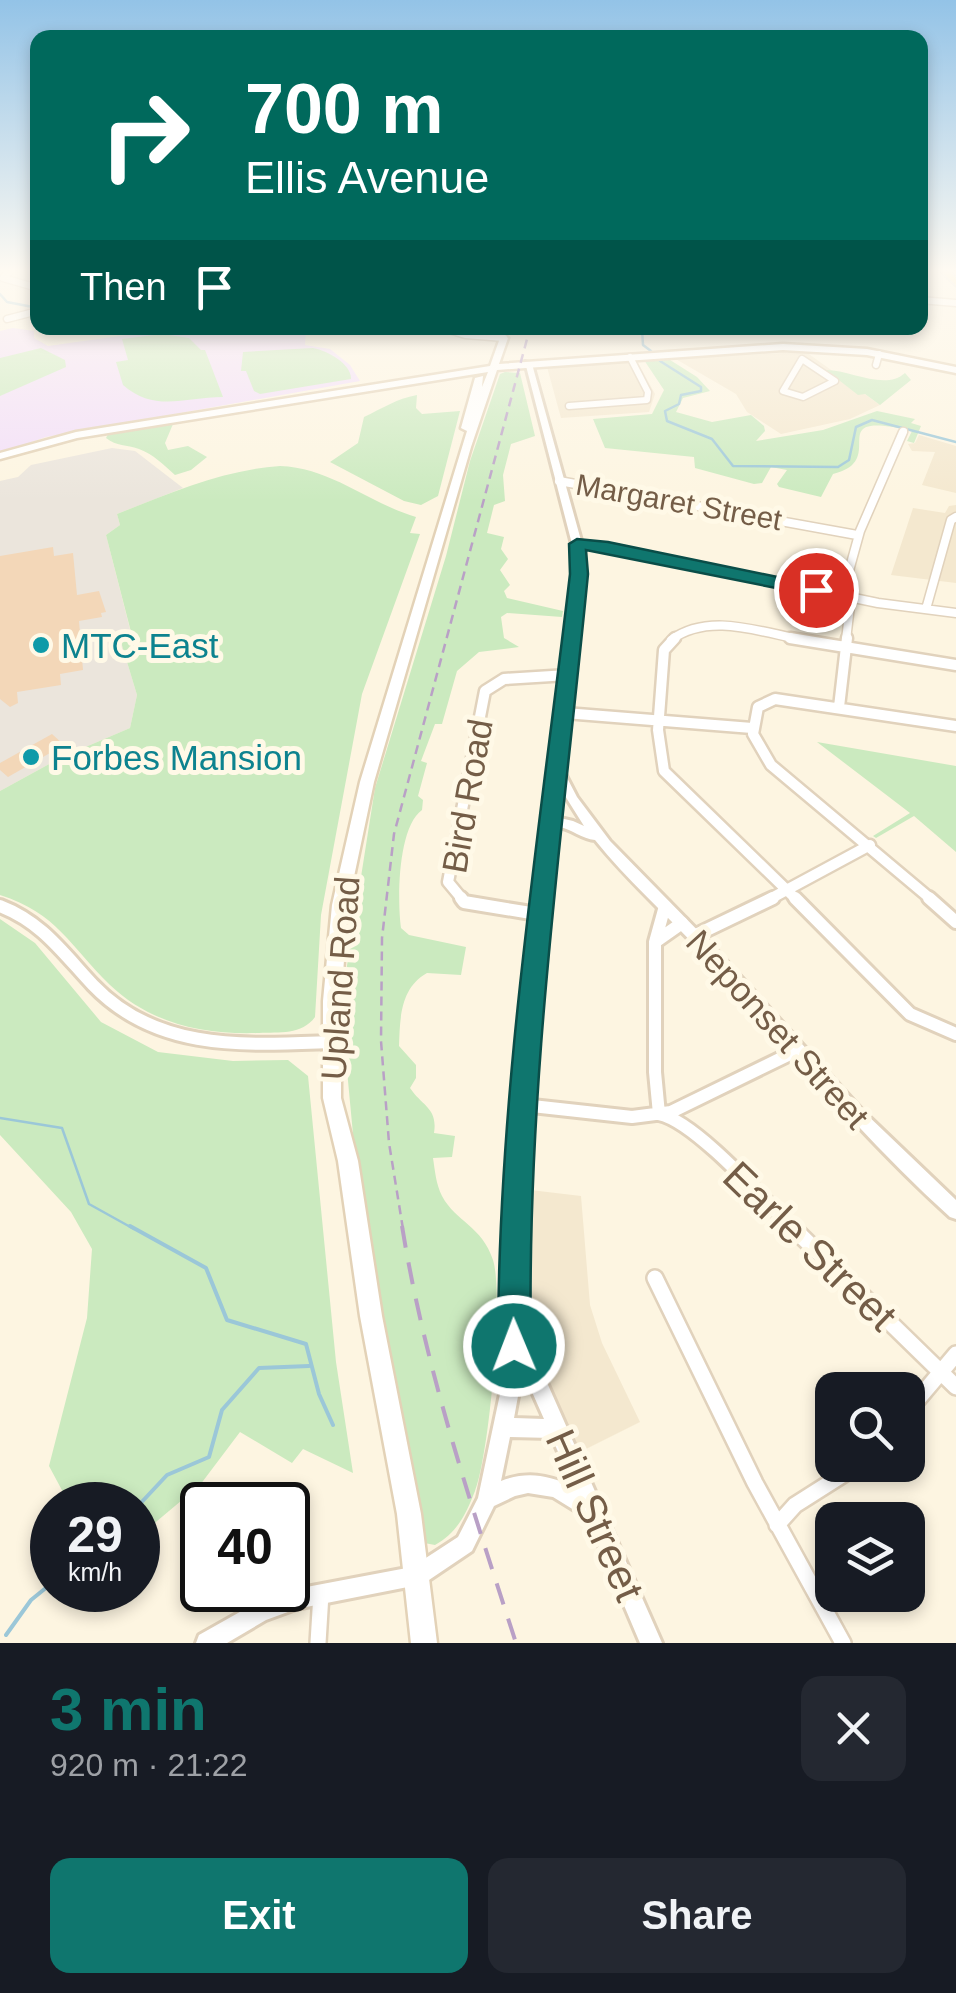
<!DOCTYPE html>
<html lang="en">
<head>
<meta charset="utf-8">
<style>
  body { margin:0; font-family:Arial,sans-serif; background:#242831; color:#f1f3f6; height:100vh; display:flex; flex-direction:column; font-size:38px; white-space:nowrap }
  * { box-sizing:border-box; margin:0 }
  p { font-size:32px; color:#9ea1a6 }
  .icon { flex:none; width:55px; height:55px; fill:none; stroke:currentColor; stroke-width:2; stroke-linecap:round; stroke-linejoin:round }
  .map { position:relative; height:1643px; overflow:hidden }
  .panel { display:flex; flex-direction:column; background:#171b24; flex:1 }
  .panel>* { flex:none }
  .banner { position:absolute; left:30px; top:30px; width:898px; height:305px; border-radius:20px; box-shadow:0 5px 15px #0003; background:#00695c; color:#fff; overflow:hidden }
  .buttons { position:absolute; left:815px; top:1372px; display:grid; gap:20px }
  .buttons a { display:grid; place-items:center; width:110px; height:110px; border-radius:20px; background:#171b24; box-shadow:0 5px 15px #0003; font-size:50px }
  .speed { position:absolute; left:30px; top:1482px; display:flex; gap:20px; font-size:50px; font-weight:700; text-align:center }
  .speed>* { display:grid; place-content:center; width:130px; height:130px; border-radius:50%; background:#171b24; box-shadow:0 5px 15px #0003; line-height:1 }
  .speed small { font-size:25px; font-weight:400 }
  .speed .limit { border:5px solid #111; border-radius:15px; background:#fff; color:#111 }
  .pin { position:absolute; display:grid; place-items:center; width:85px; height:85px; color:#fff; margin:-42px; border:5px solid #fff; border-radius:50%; box-shadow:0 2px 10px #0007 }
  .me { position:absolute; width:110px; margin:-55px; rotate:359deg; stroke-linejoin:round; filter:drop-shadow(0 0 8px #0008) }
  .turn { display:flex; align-items:center; gap:35px; height:210px; padding:0 50px; font-size:45px }
  .turn .icon { width:130px; height:130px; stroke-width:2.5 }
  .turn b { display:block; font-size:70px; line-height:85px }
  .then { display:flex; align-items:center; height:95px; padding:0 50px; background:#0003; gap:20px; font-size:38px }
  .round { display:grid; place-items:center; flex:none; width:105px; height:105px; border-radius:20px; background:#242831 }
  .head { display:flex; align-items:center; justify-content:space-between; height:170px; padding:0 50px }
  h1 { font-size:60px; font-weight:700; line-height:75px; color:#0f766e }
  .primary-button { display:flex; gap:20px; margin-top:auto; padding:20px 50px }
  .primary-button a { flex:1; height:115px; border-radius:20px; background:#0f766e; color:#fff; font-size:40px; font-weight:700; line-height:115px; text-align:center }
  .primary-button a+a { background:#242831; color:#f1f3f6 }
  .map>svg:first-child { display:block }
  .residential { fill:#f4e8cf }
  .industrial { fill:#ebe5dc }
  .education { fill:#f2def9 }
  .green { fill:#cbeabf }
  .lines { fill:none; stroke-linecap:round; stroke-linejoin:round }
  .stream-far1 { stroke:#9bc7d8; stroke-width:2.5 }
  .stream { stroke:#9bc7d8; stroke-width:4 }
  .building { fill:#f3d7b8 }
  .minor-far4-casing { stroke:#e1d2bc; stroke-width:9 }
  .minor-far3-casing { stroke:#e1d2bc; stroke-width:11 }
  .minor-far2-casing { stroke:#e1d2bc; stroke-width:15 }
  .minor-far1-casing { stroke:#e1d2bc; stroke-width:18 }
  .minor-casing { stroke:#e1d2bc; stroke-width:20 }
  .tertiary-casing { stroke:#e1d2bc; stroke-width:6 }
  .secondary-casing { stroke:#e3d2b7; stroke-width:5 }
  .primary-casing { stroke:#e0dbd7; stroke-width:5 }
  .minor-far4 { stroke:#fff; stroke-width:6 }
  .minor-far3 { stroke:#fff; stroke-width:8 }
  .minor-far2 { stroke:#fff; stroke-width:10 }
  .minor-far1 { stroke:#fff; stroke-width:12 }
  .minor { stroke:#fff; stroke-width:15 }
  .tertiary { fill:#fff; fill-rule:evenodd }
  .secondary { fill:#fff; fill-rule:evenodd }
  .primary { fill:#fde597; fill-rule:evenodd }
  .rail-far1 { stroke:#b9a0c6; stroke-width:2.5; stroke-dasharray:9 6; stroke-linecap:butt }
  .rail { stroke:#b9a0c6; stroke-width:4; stroke-dasharray:22 15; stroke-linecap:butt }
  .route { fill:#0f766e; stroke:#0a4d48; stroke-width:2.5 }
  .culture-dot { fill:#0f9aa8; stroke:#fff9e7; stroke-width:4 }
  .labels { text-anchor:middle; dominant-baseline:central; stroke-width:10; stroke-linejoin:round; paint-order:stroke }
  .far-street-label { font-size:30px; fill:#745d47; stroke:#fff9e7 }
  .culture-label { font-size:35px; fill:#0d838f; stroke:#fff9e7; text-anchor:start }
  .street-label { font-size:35px; fill:#745d47; stroke:#fff9e7 }
  .near-street-label { font-size:42px; fill:#745d47; stroke:#fff9e7 }
</style>
</head>
<body>
<div class="map">
<svg width="956" height="1643" viewBox="0 0 956 1643">
  <rect width="100%" height="100%" fill="#fdf5e1"/>
  <path class="residential" d="M806,352L880,405L850,419L781,434L747,412L736,394L674,358Z
    M637,361L655,394L649,412L561,418L547,367Z
    M919,435L956,446V493L922,485L935,452L912,451L908,444L915,443Z
    M956,505V583L891,575L913,508L945,513L949,506Z
    M522,1189L581,1196L590,1305L602,1343L640,1422L578,1453L547,1385L525,1310L519,1276Z"/>
  <path class="industrial" d="M112,448L135,451L183,488L117,514L120,525L106,535L131,633L121,642L137,695L130,728L62,757L0,791V481L18,477L31,465Z"/>
  <path class="education" d="M13,328L34,331V338L48,346L177,328H306L305,345L330,349L350,365L360,381L46,437L0,453V331Z"/>
  <path class="green" d="M162,334L189,338L201,350H205L223,397C185,397 155,413 123,385L116,362L128,360L122,339Z
    M41,348L65,360L66,367L0,396V358Z
    M313,348C329,351 352,365 351,379L260,394L254,391L246,371H241L243,352Z
    M667,358L697,377L710,391L683,398L676,412L712,422L751,415L764,426L765,431L756,441L823,430L877,411L915,419L911,423L921,426L914,443L907,441L912,431C818,409 892,460 833,474L821,497L779,487L777,484L787,470L771,467L762,483L754,484L695,468L694,457L605,448L593,419L652,414L664,390L644,360Z
    M826,370C851,370 885,391 905,373L911,380L880,405L865,394L858,395Z
    M505,372L520,373L535,436L511,444L503,475L505,501L494,505L487,533L504,537L501,549L508,559L500,570L510,585L504,591L507,598L563,611L562,617L507,613L501,617L504,638L519,647L479,652L457,671L442,724H435L421,761L427,763L418,796L423,800L422,810C398,827 397,899 401,928L409,935L466,947L461,975L427,973C400,988 400,1019 399,1046L416,1065V1078L410,1088C422,1106 438,1108 434,1133L455,1136L452,1157L433,1158C435,1171 436,1184 442,1196C456,1222 482,1226 493,1260C504,1294 489,1457 475,1491C466,1514 457,1533 435,1545L419,1542L361,1219L345,1049L346,972L375,788L446,556L470,461L500,374Z
    M417,395L416,408L422,414L460,411L438,496L421,505L404,501L330,462L358,443L364,417C383,408 396,399 417,395Z
    M173,424L165,443L168,450L188,446L207,457L191,470L175,475C164,465 153,454 139,449C126,444 117,447 106,438L108,434Z
    M280,466C332,468 368,503 416,517L410,533L420,534L362,694L321,915L315,1017C302,1035 279,1032 259,1033C204,1035 151,1024 110,985C70,946 57,913 0,895V791L62,757L130,728L137,695L121,642L131,632L106,535L120,525L117,514C170,493 223,470 280,466Z
    M817,742L956,766V852L914,816L876,838L873,836L910,813Z
    M0,919L35,943L101,1022L158,1052L233,1061L288,1060L308,1076L336,1362L353,1473L303,1449L292,1463L240,1432L200,1485L138,1537V1505H64V1494L49,1466L87,1318L92,1249L71,1212L0,1135Z"/>
  <g class="lines">
    <path class="stream-far1" d="M0,294L7,302L38,308
      M636,328L642,329L643,345L651,351
      M660,361L701,387V391L681,395L679,404L665,411L667,421L712,439L733,466L838,467L849,460L856,427L872,420L956,442
      M0,1118L62,1128L89,1204L134,1229"/>
    <path class="stream" d="M130,1226L206,1268L227,1320L306,1344L319,1394L333,1425
      M138,1506L167,1475L209,1457L222,1410L259,1368L309,1366
      M6,1635L31,1600L52,1583"/>
  </g>
  <path class="building" d="M53,547L54,556L73,553L77,595L99,591L106,612L101,613L102,617L79,621L83,670L60,674L61,685L17,692L18,703L10,707L0,699V556Z
    M52,734L64,745L8,777L0,770V763Z"/>
  <g class="lines">
    <g class="minor-far4-casing">
      <path id="minor-far4" d="M10,271L3,278L38,288
        M920,300L956,303
        M7,319L38,311
        M443,328L465,335L504,338
        M802,359L835,381L803,397L783,391Z
        M876,365L879,354
        M569,406L647,400L648,392L630,357
        M902,435L904,431"/>
    </g>
    <g class="minor-far3-casing">
      <path id="minor-far3" d="M559,481L857,535
        M577,544L608,547L878,603L956,613
        M842,596L860,531L903,432
        M926,609L951,520L956,517
        M671,640C709,612 760,632 803,640
        M846,640L851,597"/>
    </g>
    <g class="minor-far2-casing">
      <path id="minor-far2" d="M675,638L664,650L658,730L664,771L797,900
        M790,638L956,665
        M839,707L847,638
        M565,713L752,728
        M463,900L448,882L485,691L504,679L568,675
        M768,900L870,845
        M932,900L771,765L753,734L758,707L775,699L956,726"/>
    </g>
    <g class="minor-far1-casing">
      <path id="minor-far1" d="M461,898L464,902L543,915
        M795,898L910,1014L956,1034
        M929,898L956,922
        M0,906C42,922 63,953 93,985C157,1052 245,1045 331,1042
        M665,906L655,942L682,923
        M694,936L773,898
        M655,942V1072L659,1114C695,1121 765,1201 793,1229
        M523,1105L632,1117L671,1112L796,1051"/>
    </g>
    <g class="minor-casing">
      <path id="minor" d="M791,1226L956,1387
        M655,1278L755,1483L843,1643
        M908,1411L956,1354
        M777,1525L795,1505L858,1465
        M318,1643L321,1594"/>
    </g>
    <g class="tertiary-casing">
      <path id="tertiary" d="M525,362L532,364L582,544L584,574L564,772L577,797L610,841L710,943L863,1111L956,1200V1219L950,1217C859,1135 783,1041 700,951C665,913 627,880 595,840C582,839 572,829 559,827L523,1199L522,1326L662,1643H640L587,1518L553,1497L528,1493L515,1496L494,1506L472,1551L423,1584L296,1609L266,1620L227,1643H196L199,1635L254,1604L296,1589L412,1567L458,1537L478,1498L503,1380L507,1199L546,821L574,574L572,544ZM562,791L584,826L573,821L560,818ZM521,1367L544,1419L514,1418L521,1380ZM510,1437L552,1438L573,1486C547,1475 527,1471 501,1481Z"/>
    </g>
    <g class="secondary-casing">
      <path id="secondary" d="M504,335L508,338L499,364L783,344L867,349L956,367V373L867,355L783,350L497,370L471,447L374,782L348,905L341,1001V1098L358,1161L382,1316L421,1514L437,1643H411L397,1514L360,1316L338,1161L323,1098V1001L332,905L360,782L467,431L461,428L475,378L483,376L482,387L488,372L77,438L0,459V453L76,432L490,366L500,338Z"/>
    </g>
    <g class="primary-casing">
      <path id="primary" d="M941,271H949L956,278V285Z"/>
    </g>
    <use href="#minor-far4" class="minor-far4"/>
    <use href="#minor-far3" class="minor-far3"/>
    <use href="#minor-far2" class="minor-far2"/>
    <use href="#minor-far1" class="minor-far1"/>
    <use href="#minor" class="minor"/>
    <use href="#tertiary" class="tertiary"/>
    <use href="#secondary" class="secondary"/>
    <use href="#primary" class="primary"/>
    <path class="rail-far1" d="M403,1229L389,1143L381,1041L382,938L394,834L530,328"/>
    <path class="rail" d="M402,1226C425,1368 472,1507 516,1643"/>
  </g>
  <linearGradient id="sky" x2="0" y2="1"><stop stop-color="#93c3e7"/><stop offset="0.54" stop-color="#fefaf2"/><stop offset="1" stop-color="#fefaf2" stop-opacity="0"/></linearGradient>
  <rect width="956" height="501" fill="url(#sky)"/>
  <path class="route" d="M577,539L608,542L816,585L825,590L816,596L586,550L588,574C563,830 526,1088 531,1346L526,1357L514,1362L503,1357L498,1346C498,1088 540,830 570,574L569,544Z"/>
  <g class="culture-dot">
    <circle cx="41" cy="645" r="10"/>
    <circle cx="31" cy="757" r="10"/>
  </g>
  <g class="labels">
    <g class="far-street-label">
      <text transform="translate(679 502) rotate(10)">Margaret Street</text>
    </g>
    <g class="culture-label">
      <text x="61" y="645">MTC-East</text>
      <text x="51" y="757">Forbes Mansion</text>
    </g>
    <g class="street-label">
      <text transform="translate(467 796) rotate(-80)">Bird Road</text>
      <text transform="translate(340 978) rotate(-86)">Upland Road</text>
      <text transform="translate(778 1029) rotate(48)">Neponset Street</text>
    </g>
    <g class="near-street-label">
      <text transform="translate(810 1246) rotate(44)">Earle Street</text>
      <text transform="translate(595 1515) rotate(66)">Hill Street</text>
    </g>
  </g>
</svg>
<div class="buttons">
<a><svg class="icon" aria-label="search" viewBox="0 0 24 24"><circle cx="10" cy="10" r="6"/><path d="M15 15l6 6"/></svg></a>
<a><svg class="icon" aria-label="layers" viewBox="0 0 24 24"><path d="M12 4l9 5-9 5-9-5zM3 14l9 5 9-5"/></svg></a>
</div>
<div class="speed"><div>29<small>km/h</small></div><div class="limit">40</div></div>
<div class="pin" style="left:816px;top:590px;background:#d93025"><svg class="icon" aria-label="arrive" viewBox="0 0 24 24"><path d="M6 21V4h12l-3 4 3 4H6"/></svg></div>
<svg class="me" style="left:514px;top:1346px" viewBox="-20 -20 40 40"><circle r="17" fill="#0f766e" stroke="#fff" stroke-width="3"/><path d="M0-11L8 9 0 5-8 9z" fill="#fff"/></svg>
<div class="banner">
<div class="turn"><svg class="icon" aria-label="right" viewBox="0 0 24 24"><path d="M7 20v-9h11M14 6l5 5-5 5"/></svg><div><b>700 m</b>Ellis Avenue</div></div>
<div class="then">Then<svg class="icon" aria-label="arrive" viewBox="0 0 24 24"><path d="M6 21V4h12l-3 4 3 4H6"/></svg></div>
</div>
</div>
<section class="panel">
<div class="head"><div><h1>3 min</h1><p>920 m · 21:22</p></div><a class="round"><svg class="icon" aria-label="close" viewBox="0 0 24 24"><path d="M6 6l12 12M18 6L6 18"/></svg></a></div>
<div class="primary-button"><a>Exit</a><a>Share</a></div>
</section>
</body>
</html>
